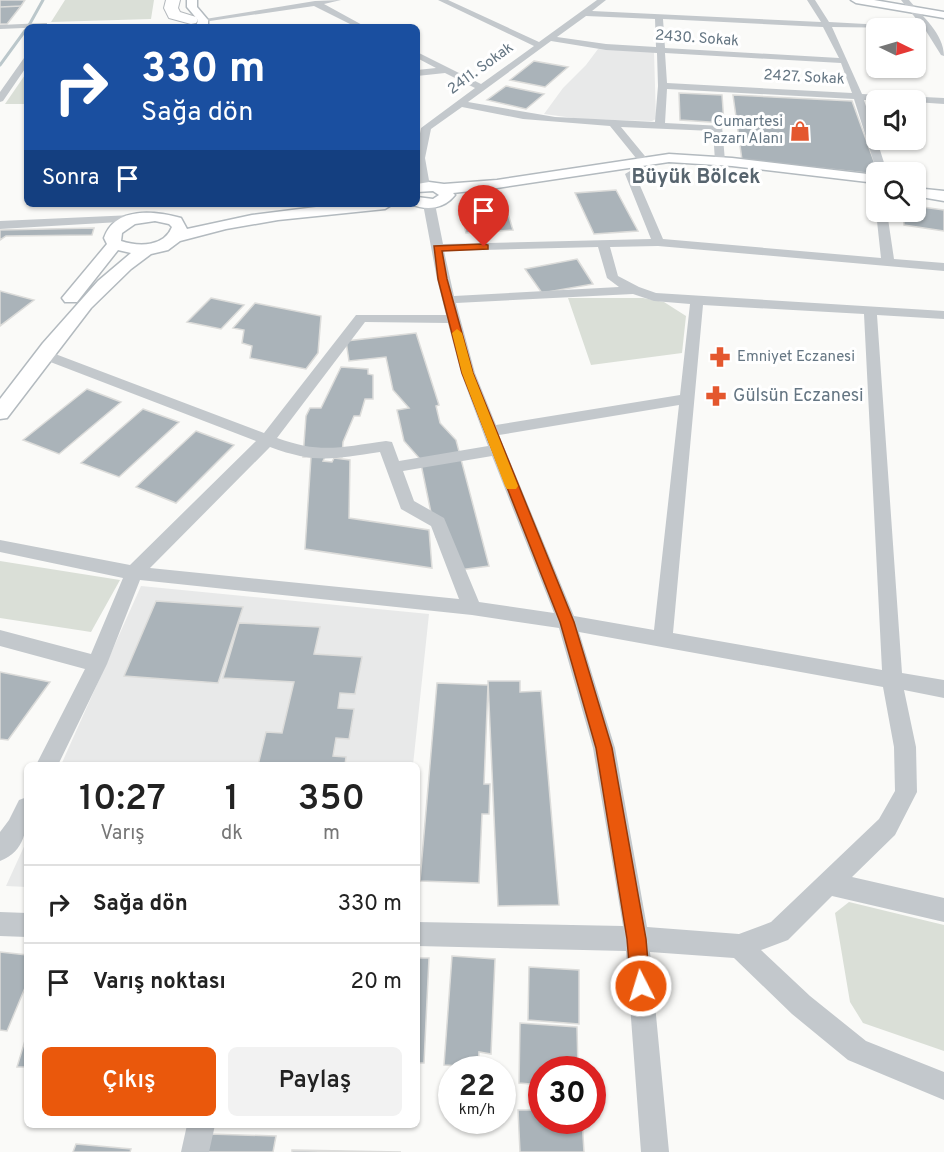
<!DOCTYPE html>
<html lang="tr">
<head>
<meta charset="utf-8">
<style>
  body { margin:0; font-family:Overpass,sans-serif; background:#f2f2f2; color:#222; height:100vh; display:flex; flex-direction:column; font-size:22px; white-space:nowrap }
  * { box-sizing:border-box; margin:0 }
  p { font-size:20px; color:#767676 }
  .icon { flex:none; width:33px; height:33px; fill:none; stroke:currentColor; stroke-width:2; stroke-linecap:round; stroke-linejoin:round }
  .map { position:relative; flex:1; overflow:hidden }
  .side { position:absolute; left:24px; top:762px; width:396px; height:366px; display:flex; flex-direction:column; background:#fff; border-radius:9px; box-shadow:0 2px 4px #0004 }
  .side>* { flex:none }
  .guide { position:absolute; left:24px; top:24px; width:396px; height:183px; border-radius:9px; box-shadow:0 2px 4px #0004; background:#1a4fa0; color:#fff; overflow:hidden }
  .needle { width:39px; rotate:95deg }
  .buttons { position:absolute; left:866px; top:18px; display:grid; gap:12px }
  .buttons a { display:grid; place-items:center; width:60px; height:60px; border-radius:9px; background:#fff; box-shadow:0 2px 4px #0004; font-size:30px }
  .speed { position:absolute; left:438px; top:1056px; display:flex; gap:12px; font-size:30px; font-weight:700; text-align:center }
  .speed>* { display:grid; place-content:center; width:78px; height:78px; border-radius:50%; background:#fff; box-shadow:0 2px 4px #0004; line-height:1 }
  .speed small { font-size:15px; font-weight:400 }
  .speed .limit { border:9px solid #d22; background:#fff; color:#111 }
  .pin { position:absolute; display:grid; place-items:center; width:51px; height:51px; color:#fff; margin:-62px -26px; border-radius:50% 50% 50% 0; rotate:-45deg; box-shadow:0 0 6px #0007 }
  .pin .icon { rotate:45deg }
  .me { position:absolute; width:66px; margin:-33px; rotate:355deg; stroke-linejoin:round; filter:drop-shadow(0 0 4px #0008) }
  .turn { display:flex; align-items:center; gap:21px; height:126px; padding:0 18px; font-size:27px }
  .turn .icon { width:78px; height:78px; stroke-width:2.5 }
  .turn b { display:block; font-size:42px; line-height:51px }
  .then { display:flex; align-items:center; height:57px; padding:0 18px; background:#0003; gap:12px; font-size:22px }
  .eta { display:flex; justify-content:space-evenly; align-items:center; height:102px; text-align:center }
  .eta b { font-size:36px; font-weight:600; line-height:42px }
  .primary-button { display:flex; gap:12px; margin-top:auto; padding:12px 18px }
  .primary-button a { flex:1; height:69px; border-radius:9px; background:#ea580c; color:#fff; font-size:24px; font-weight:600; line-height:69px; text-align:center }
  .primary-button a+a { background:#f2f2f2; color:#222 }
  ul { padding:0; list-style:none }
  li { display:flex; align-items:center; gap:18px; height:78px; padding:0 18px; border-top:2px solid #e0e0e0 }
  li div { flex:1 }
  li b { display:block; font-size:22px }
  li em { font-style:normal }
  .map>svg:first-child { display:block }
  .built { fill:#e8e9e9 }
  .green { fill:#dadfd7 }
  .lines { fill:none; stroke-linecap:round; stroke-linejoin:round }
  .stream { stroke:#bbc7cb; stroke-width:3 }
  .building { fill:#aab3b9; stroke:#dcdcda; stroke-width:1.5 }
  .secondary-casing { stroke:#b3babf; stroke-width:3 }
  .highway-casing { stroke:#b4b9bd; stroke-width:2 }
  .street { fill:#c3c8cc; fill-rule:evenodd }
  .secondary { fill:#fff; fill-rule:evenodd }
  .highway { fill:#fff; fill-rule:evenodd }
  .route { fill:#ea580c; stroke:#983908; stroke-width:1.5 }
  .slow { fill:#f59e0b }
  .labels { text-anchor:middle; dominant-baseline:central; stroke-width:6; stroke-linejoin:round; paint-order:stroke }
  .far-street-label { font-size:15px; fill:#657683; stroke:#fff }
  .far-poi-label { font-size:15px; fill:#657683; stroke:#fff; text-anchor:end }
  .poi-label { font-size:18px; fill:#657683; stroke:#fff; text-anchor:start }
  .far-district-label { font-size:20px; font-weight:bold; fill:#57646e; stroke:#fff }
</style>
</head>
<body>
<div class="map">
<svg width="944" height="1152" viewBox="0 0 944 1152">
  <rect width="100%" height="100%" fill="#fafaf8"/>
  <path class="built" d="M598,49L654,52L656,119L652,121L581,119L544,114L563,88L586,65Z
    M141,586L429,614L413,765H61Z
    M27,840V887L6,886Z"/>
  <path class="green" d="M65,0H154L151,19L51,22Z
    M27,72V104H5Z
    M568,298H643L664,302L686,316L682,353L591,365Z
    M0,561L120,580L91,632L0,618Z
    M849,902L944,925V1051L863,1023L850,1002L835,913Z"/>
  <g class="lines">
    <path class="stream" d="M28,27L43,0
      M0,65L27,28"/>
  </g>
  <path class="building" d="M0,0H25L21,6L0,7Z
    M21,6L7,24H0V7Z
    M534,61L568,67L545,87L510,80Z
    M506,86L544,94L526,109L487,100Z
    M679,93L722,95L724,123L680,120Z
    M733,95L852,101L878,172L876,174L742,160Z
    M616,190L638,231L594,234L575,193Z
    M504,201L513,230L466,233L459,204Z
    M915,206L944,210V231L904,225L903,212H915Z
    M94,228L92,235L6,236L0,240V230Z
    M577,259L593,284L542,293L525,269Z
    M0,291L34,300L0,326Z
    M211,298L244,305L221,329L187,322Z
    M255,303L321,316L318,353L306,369L250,358L252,346L242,343L244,330L233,328Z
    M416,333L439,405L436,406L440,423L456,440L489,566L459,570L436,537L420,459L404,441L397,410L409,408L393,390L386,357L349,361L346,341Z
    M341,367L368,369V374L373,375V399H365L360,416H354L343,442L342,457L326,455L323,461L332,462L334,458L350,460L349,518L429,530L432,568L305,549L311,457H303L306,416L310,408H321Z
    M87,389L121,402L59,454L23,440Z
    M143,409L179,422L119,477L81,463Z
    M196,431L234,445L176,503L136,487Z
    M156,601L243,607L218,683L124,676Z
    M239,623L320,627L314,654L362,657L355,694L340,693L338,708L354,709L349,739L336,738L333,756L346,757L345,765H258L266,732L282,733L294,682L223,678Z
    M0,672L50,682L8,740L0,739Z
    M488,681H520V692L541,691L559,905L498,906Z
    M437,683L488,685L484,784H490L489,814H482L479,883L420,881Z
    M0,952L27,955V983L7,1031L0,1030Z
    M452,956L495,959L491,1054L479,1052L478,1067L444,1065Z
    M417,958H429L424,1063H417Z
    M529,967L579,970V1024L528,1020Z
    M520,1023L577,1027L578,1070H542V1085L519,1083Z
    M27,1034V1067H17Z
    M518,1110H542V1120H582L584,1152H520Z
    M210,1134L276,1136L273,1152H207Z
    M76,1144L131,1149L130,1152H73Z
    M292,1150L401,1152H292Z"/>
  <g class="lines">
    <g class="secondary-casing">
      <path id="secondary" d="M187,0H197V7L208,20V27H196L198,20L187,7Z
        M851,0H874L944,12V18L856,3Z
        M669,154L732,158L876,175V183L732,166L669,162L497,188L453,193L455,195C444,209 426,211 411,204H417V197L433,199L439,195L433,191L417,192V184L429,182L444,184L497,180Z
        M915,188L944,191V201L915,196Z
        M340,204H393L385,209L278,220L226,229L180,241L168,250L151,254L131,269L91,308L7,418L0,419V399L43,343L98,281L131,253L118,250L77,302H65L62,298L107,244L104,238C115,206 155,211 181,218L187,229L252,215ZM155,221L169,224L172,227C164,247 139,247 121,241L122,233L135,224Z"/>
    </g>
    <g class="highway-casing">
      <path id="highway" d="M166,0H180L178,8L180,12L196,17L198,20L196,23L191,24L169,18L164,8Z"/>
    </g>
    <path class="street" d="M341,0L324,4L366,27H356L314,6L203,22L199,20L315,1Z
      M438,0H448L539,42L597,0H606L592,11L821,22L807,0H815L829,22L902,26L906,28L832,27L862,94L944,98V104L915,102V100H864L887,172H877L854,99L667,89L665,123L722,126L725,161L720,164L715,161L713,131L621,127L649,161L644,164L640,163L610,126L523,119L462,107L431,129L425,158L430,186L424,189L418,186C416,166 417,147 421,128L475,88L445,73L417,76V70L436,68L417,58V52L481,84L534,46ZM586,16L655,19L656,47L606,44L557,37ZM663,19L823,27L839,58L665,48ZM551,41L606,50L657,53L658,86L655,122L555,117L468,102ZM665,53L841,63L852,93L667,83Z
      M901,0H909C922,16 944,34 944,56L941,55L926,31Z
      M44,23H47V27L0,29V25Z
      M27,57V66L3,101L0,102V92L24,58Z
      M630,171L635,174L663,239L881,258L876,212H887L894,259L944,263V271L658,246L610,247L618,276L639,287L656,293L944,311V319L877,315L902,673L944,680V698L904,690L916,747L917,792L895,835L852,877L944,898V922L832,896L788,940L761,950L810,996L866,1041L944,1072V1100L848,1060L792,1014L734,958L650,952L669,1152H641L626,951L417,946V922L623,926L593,748L559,628L472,615L140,580L107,664L58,765H36L85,669L0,646V630L91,654L123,578L0,552V540L130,565L256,441L40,358L38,355L40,352H50L264,433L356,315H446L437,279L423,204L425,202L429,201L435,204L443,244L651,239L625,174ZM598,247L607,278L619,287L454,296L444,251ZM633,294L654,301L690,304L680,395L496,425L475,373L456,303ZM703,305L864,314L882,670L673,633ZM365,322L448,323L461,373L488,446L399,461L392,442L386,441C341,447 321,454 277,438ZM679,405L654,630L574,616L499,435ZM270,447C316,464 333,459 380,452L401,509L431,526L459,599L150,568ZM492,456L554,613L479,602L444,518L414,501L403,471ZM579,632L883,687L894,747L895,791L879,819L771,922L739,934L647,927L615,748Z
      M133,215L139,219L137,221L0,229V221Z
      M27,797C27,822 29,850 0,861V832L9,820L19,800Z
      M0,912L27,913V937L0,936Z
      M187,1125H215L209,1152H181Z"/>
    <use href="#secondary" class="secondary"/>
    <use href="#highway" class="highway"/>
  </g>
  <path class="route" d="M484,244L488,245V249L442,251L447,279L473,373L574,622L612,748L646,939L650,986L647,993L641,996L634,993L631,986L627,939L596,748L560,622L462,373L438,279L434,246Z"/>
  <path class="slow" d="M457,329L462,333L473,373L518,486L516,489H507L505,486L462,373L452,333Z"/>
  <defs>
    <g id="shop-bare" transform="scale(1.62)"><path d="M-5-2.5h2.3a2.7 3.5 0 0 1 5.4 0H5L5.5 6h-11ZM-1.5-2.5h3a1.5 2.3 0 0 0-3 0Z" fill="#e4572e" stroke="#fff" stroke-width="2.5" paint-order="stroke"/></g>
    <g id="pharmacy-bare" transform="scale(1.62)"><path d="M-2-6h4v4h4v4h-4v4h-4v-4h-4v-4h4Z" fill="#e4572e" stroke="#fff" stroke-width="2.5" paint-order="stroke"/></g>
  </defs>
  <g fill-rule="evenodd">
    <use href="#shop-bare" x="800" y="131"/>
    <use href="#pharmacy-bare" x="720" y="357"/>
    <use href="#pharmacy-bare" x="716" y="396"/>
  </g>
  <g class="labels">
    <g class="far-street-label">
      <text transform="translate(697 39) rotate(4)">2430. Sokak</text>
      <text transform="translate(481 69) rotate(-36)">2411. Sokak</text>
      <text transform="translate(804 78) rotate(3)">2427. Sokak</text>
    </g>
    <g class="far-poi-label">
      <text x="783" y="122">Cumartesi<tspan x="783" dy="17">Pazarı Alanı</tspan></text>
      <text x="737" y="357" text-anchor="start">Emniyet Eczanesi</text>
    </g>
    <g class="poi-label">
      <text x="733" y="396">Gülsün Eczanesi</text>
    </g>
    <g class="far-district-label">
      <text x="696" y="178">Büyük Bölcek</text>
    </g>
  </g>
</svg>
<div class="buttons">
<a><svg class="needle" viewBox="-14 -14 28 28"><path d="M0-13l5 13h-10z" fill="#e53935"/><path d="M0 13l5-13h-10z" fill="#767676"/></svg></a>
<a><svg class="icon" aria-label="sound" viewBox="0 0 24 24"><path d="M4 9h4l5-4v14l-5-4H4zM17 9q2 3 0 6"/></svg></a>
<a><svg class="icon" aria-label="search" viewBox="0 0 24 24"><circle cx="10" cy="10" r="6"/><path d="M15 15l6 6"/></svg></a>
</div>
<div class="speed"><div>22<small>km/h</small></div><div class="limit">30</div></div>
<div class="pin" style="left:484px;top:247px;background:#d93025"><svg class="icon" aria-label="arrive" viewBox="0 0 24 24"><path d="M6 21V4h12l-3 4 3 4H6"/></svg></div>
<svg class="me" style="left:641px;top:986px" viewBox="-20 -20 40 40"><circle r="17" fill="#ea580c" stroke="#fff" stroke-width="3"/><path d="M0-11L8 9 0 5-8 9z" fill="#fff"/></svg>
<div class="guide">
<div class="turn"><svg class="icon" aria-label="right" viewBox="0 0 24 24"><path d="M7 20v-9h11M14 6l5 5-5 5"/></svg><div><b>330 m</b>Sağa dön</div></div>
<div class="then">Sonra<svg class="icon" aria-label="arrive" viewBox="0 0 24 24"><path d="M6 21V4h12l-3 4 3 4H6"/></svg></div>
</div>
<section class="side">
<div class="eta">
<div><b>10:27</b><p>Varış</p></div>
<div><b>1</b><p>dk</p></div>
<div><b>350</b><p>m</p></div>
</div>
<ul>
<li><svg class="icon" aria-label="right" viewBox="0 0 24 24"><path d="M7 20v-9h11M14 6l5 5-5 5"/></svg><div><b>Sağa dön</b></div><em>330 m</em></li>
<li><svg class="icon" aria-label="arrive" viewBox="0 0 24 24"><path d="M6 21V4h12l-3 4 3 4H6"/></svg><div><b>Varış noktası</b></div><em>20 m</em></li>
</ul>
<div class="primary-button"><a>Çıkış</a><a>Paylaş</a></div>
</section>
</div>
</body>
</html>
